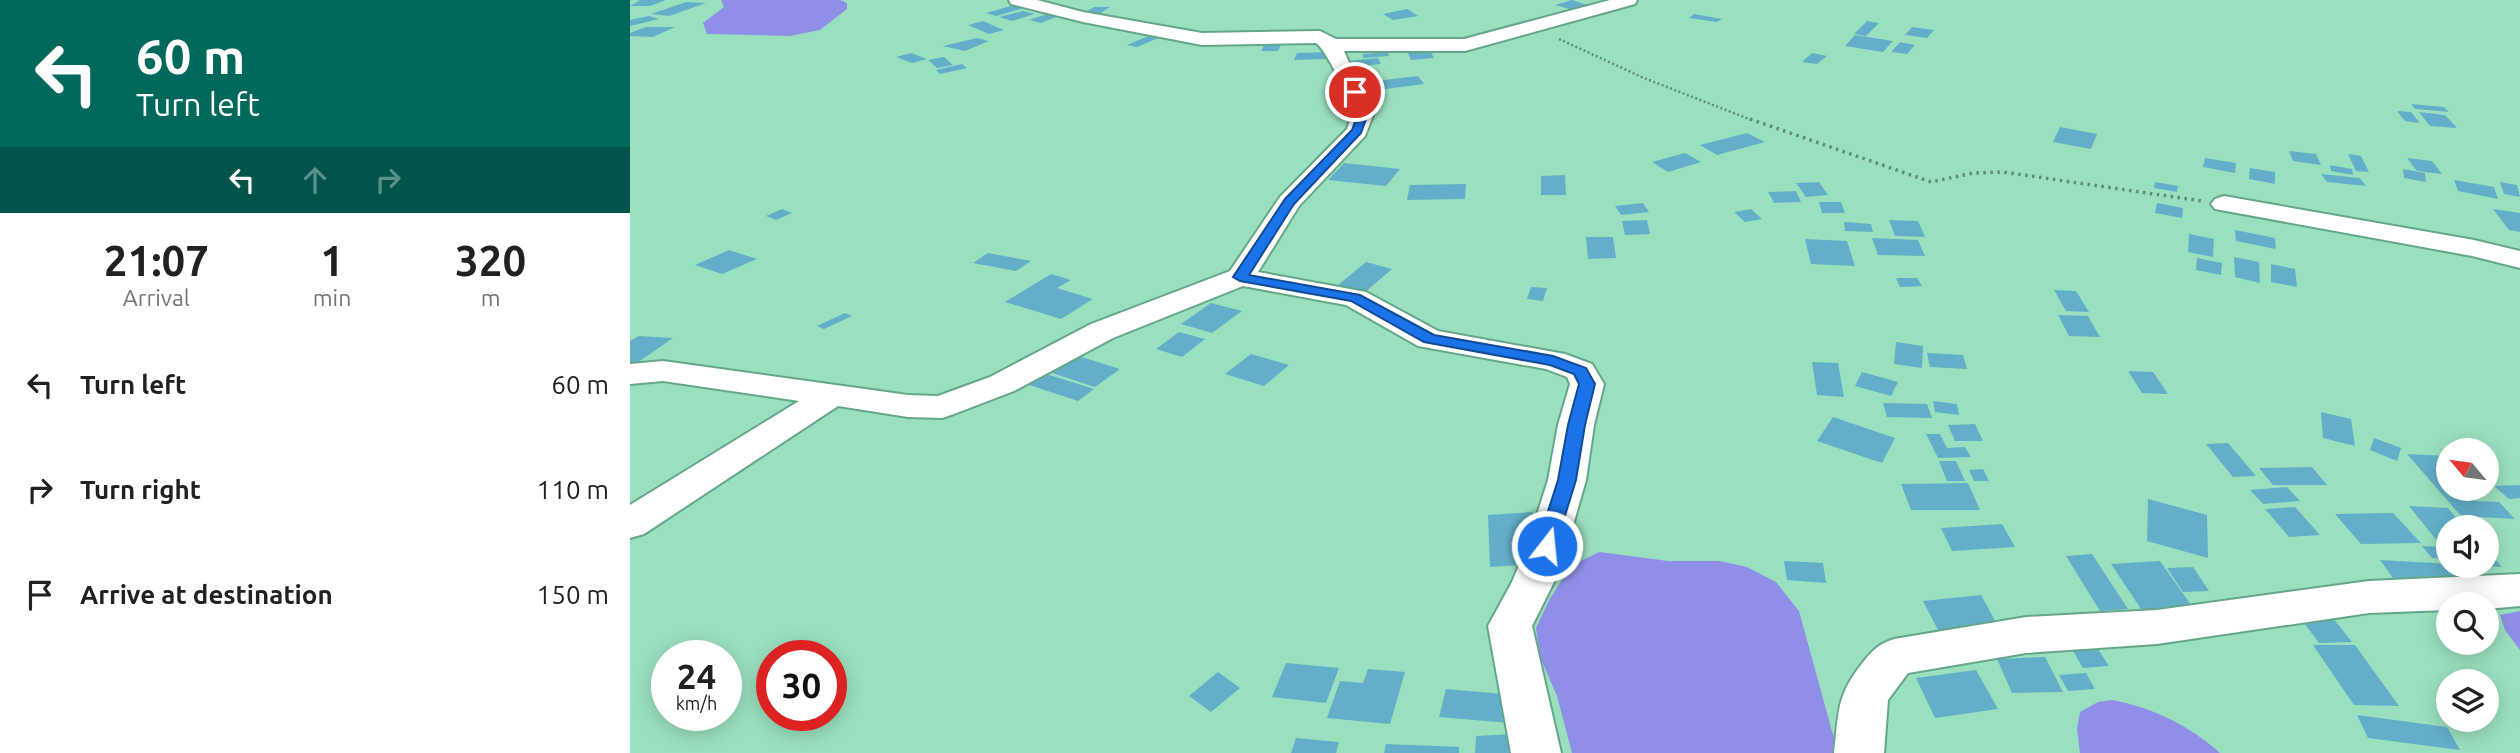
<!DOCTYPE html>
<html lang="en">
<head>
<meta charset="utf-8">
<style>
  body { margin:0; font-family:Ubuntu,sans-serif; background:#f2f2f2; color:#202124; height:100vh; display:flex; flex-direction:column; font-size:26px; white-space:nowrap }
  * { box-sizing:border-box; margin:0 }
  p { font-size:23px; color:#757577 }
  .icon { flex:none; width:38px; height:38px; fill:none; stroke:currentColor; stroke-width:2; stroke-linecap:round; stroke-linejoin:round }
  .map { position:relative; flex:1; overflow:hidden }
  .details { display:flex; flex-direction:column; background:#fff; width:630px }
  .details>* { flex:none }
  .guide { background:#00695c; color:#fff; overflow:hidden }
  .needle { width:46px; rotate:299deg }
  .fabs { position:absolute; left:1806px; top:438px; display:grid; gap:14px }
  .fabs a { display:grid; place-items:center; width:63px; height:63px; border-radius:50%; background:#fff; box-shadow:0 4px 18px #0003; font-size:35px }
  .speed { position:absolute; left:21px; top:640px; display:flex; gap:14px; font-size:35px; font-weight:700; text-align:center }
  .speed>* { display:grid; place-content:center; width:91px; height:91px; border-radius:50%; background:#fff; box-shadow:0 4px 18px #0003; line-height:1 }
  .speed small { font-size:18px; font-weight:400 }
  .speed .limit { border:10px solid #d22; background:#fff; color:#111 }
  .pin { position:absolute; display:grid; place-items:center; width:60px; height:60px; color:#fff; margin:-30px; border:4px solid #fff; border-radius:50%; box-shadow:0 2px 7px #0007 }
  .me { position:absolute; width:77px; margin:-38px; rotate:16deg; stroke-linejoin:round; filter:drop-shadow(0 0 5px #0008) }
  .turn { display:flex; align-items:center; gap:24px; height:147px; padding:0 21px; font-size:32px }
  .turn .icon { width:91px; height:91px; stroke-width:2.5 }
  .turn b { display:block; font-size:49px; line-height:60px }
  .lanes { display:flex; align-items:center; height:66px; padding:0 21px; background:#0003; justify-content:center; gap:35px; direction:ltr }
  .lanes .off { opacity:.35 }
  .eta { display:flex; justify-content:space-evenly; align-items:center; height:119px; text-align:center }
  .eta b { font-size:42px; font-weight:700; line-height:49px }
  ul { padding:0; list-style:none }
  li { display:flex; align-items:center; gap:21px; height:105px; padding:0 21px }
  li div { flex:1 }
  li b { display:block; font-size:26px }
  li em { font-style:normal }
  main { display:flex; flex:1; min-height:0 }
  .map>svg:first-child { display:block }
  .water { fill:#8f8fe8 }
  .building { fill:#63afc9 }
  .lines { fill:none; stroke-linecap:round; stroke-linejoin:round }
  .minor-casing { stroke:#64a787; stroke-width:4 }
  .path-far1 { stroke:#5c8d75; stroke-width:2.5; stroke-dasharray:2 2.5; stroke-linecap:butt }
  .path { stroke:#5c8d75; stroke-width:3.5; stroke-dasharray:2.5 4.5; stroke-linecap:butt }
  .minor { fill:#fff; fill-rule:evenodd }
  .route { fill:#1a73e8; stroke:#114b97; stroke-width:2 }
</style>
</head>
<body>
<main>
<section class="details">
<div class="guide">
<div class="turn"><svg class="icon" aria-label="left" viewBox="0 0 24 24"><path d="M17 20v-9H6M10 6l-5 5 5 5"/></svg><div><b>60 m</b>Turn left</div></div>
<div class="lanes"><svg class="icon" aria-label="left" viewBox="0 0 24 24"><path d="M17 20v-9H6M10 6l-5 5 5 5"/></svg><svg class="icon off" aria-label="ahead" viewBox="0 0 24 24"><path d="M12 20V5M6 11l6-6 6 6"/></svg><svg class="icon off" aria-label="right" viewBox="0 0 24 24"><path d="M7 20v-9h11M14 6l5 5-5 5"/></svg></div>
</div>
<div class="eta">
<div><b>21:07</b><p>Arrival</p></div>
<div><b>1</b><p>min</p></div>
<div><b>320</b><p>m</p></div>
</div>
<ul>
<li><svg class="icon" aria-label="left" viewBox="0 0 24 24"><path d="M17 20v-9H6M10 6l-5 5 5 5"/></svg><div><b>Turn left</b></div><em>60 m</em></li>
<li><svg class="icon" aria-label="right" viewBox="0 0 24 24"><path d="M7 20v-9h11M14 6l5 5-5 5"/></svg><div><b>Turn right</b></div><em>110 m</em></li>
<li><svg class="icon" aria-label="arrive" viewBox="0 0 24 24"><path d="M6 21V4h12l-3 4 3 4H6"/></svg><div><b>Arrive at destination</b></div><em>150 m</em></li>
</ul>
</section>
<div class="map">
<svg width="1890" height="753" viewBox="0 0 1890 753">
  <rect width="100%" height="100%" fill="#9be0be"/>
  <path class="water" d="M91,0H210L217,3V9L190,30L160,36L77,34L73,23L94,7Z
    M969,552L1038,561H1090L1117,567L1146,582L1169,611L1208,753H942L927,696L910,657L906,628L919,600L941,566Z
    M1890,611V650L1875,630L1870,615Z
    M1482,700C1522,707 1560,726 1590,753H1450L1447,729L1450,712L1468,702Z"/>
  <path class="building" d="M10,0H36L20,6H0Z
    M942,0L960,6L943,10L925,5Z
    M56,2L76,3L39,16L21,14Z
    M388,4L398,7L366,16L356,13Z
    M464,7H480L469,14H452Z
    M777,9L788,16L763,20L753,14Z
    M393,11L405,14L382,21L369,17Z
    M417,14L429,16L411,23L399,20Z
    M1064,14L1092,19L1087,22L1059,18Z
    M19,16L29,19L0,26V20Z
    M353,21L374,30L359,34L338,25Z
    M1237,21L1249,23L1236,36L1224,34Z
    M16,27H45L23,37L0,36V33Z
    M1282,27L1304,30L1297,38L1275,35Z
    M523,34L533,36L507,47L497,45Z
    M1225,35L1263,41L1253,52L1215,46Z
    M347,38L359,41L335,51L313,46Z
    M654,39L648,51H631L637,40Z
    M1270,42L1285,45L1277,54L1261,52Z
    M798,47L804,58L781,60L776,49Z
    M699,52L697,59L664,60L667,53Z
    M758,52L759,56L733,58V54Z
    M281,53L297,59L282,63L266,57Z
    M1182,53L1197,56L1187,64L1172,62Z
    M314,57L323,65L307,68L298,60Z
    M748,58L751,64L720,67L718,61Z
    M332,64L337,68L310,74L306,70Z
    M788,76L794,84L732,92L727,83Z
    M1781,104L1814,107L1819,112L1785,109Z
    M1767,111L1781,112L1790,123L1775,121Z
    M1789,112L1815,115L1827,128L1800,126Z
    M1430,127L1467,134L1461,149L1423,142Z
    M1117,133L1135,142L1087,155L1070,145Z
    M1659,151L1686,154L1691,165L1663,161Z
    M1055,153L1071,162L1038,172L1022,162Z
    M1718,154L1731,156L1739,172L1726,171Z
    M1575,158L1606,163L1605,173L1573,167Z
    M1777,158L1802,161L1812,174L1787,171Z
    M714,163L770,169L756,186L698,180Z
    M1700,165L1722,169L1723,175L1701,171Z
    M1620,168L1645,172V184L1619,179Z
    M1773,169L1795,173L1796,182L1774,178Z
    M1691,174L1730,178L1736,186L1697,182Z
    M935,175L936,195H911V176Z
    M1824,180L1864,187L1868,199L1828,191Z
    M1189,182L1198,195L1176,197L1166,183Z
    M1525,182L1548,186L1547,192L1524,188Z
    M1870,182L1887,185L1890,197L1874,194Z
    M836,184L835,199L777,200L780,185Z
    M1166,191L1171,202L1144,203L1138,192Z
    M1189,202H1211L1215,213H1192Z
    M1013,203L1019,212L991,215L985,206Z
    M1527,203L1553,208L1552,218L1525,213Z
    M152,209L162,213L146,220L136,216Z
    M1121,209L1132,219L1115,222L1104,212Z
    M1863,209L1890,213V232L1879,230Z
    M1017,220L1020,234L995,235L992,221Z
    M1259,220L1288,221L1295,237L1265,236Z
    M1214,222L1241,224L1243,232L1215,231Z
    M1605,230L1645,238L1646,249L1606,241Z
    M1559,234L1584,239L1583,257L1558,252Z
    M956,237H983L986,258L958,259Z
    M1242,238L1288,240L1295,256L1248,255Z
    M1175,239L1217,241L1225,266L1181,264Z
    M99,250L127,259L92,274L65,265Z
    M358,253L401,261L386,271L343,263Z
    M1604,257L1629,262L1630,283L1605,277Z
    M1567,258L1592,263L1591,275L1566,270Z
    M736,262L762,269L735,292L708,285Z
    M1641,264L1665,269L1667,287L1641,282Z
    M421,274L441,280L427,288L463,299L431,319L375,302Z
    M1266,278H1287L1292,286L1270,287Z
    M901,287L917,288L913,301L897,299Z
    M1424,290L1446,291L1459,312L1436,311Z
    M581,303L612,311L582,333L551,324Z
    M215,313L222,316L194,329L187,326Z
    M1428,315L1458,316L1470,337L1439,336Z
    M549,332L575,339L552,357L526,349Z
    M9,336L43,338L4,365L0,364V341Z
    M1266,342L1293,346L1292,368L1264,364Z
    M1297,353L1333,355L1337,369L1300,367Z
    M442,354L490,369L465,387L416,371Z
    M621,354L659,365L634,386L595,374Z
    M1182,362L1208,363L1214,397L1187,395Z
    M1498,371L1523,372L1538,394L1512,393Z
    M410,372L464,389L448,401L393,383Z
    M1232,372L1268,382L1261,396L1225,386Z
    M1303,401L1327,404L1329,415L1305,412Z
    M1253,403L1297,404L1302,418L1257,417Z
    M1691,412L1721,419L1725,446L1693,438Z
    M1203,417L1265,438L1252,463L1187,441Z
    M1345,424L1353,441H1325L1318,425Z
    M1296,434H1310L1317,448L1335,447L1341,457L1308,458Z
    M1744,438L1771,448L1767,461L1740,450Z
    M1598,443L1626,476L1603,477L1576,444Z
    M1777,454L1818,456V466H1814L1818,471V488H1834L1845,501L1869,502L1885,519L1831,516Z
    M1309,461H1326L1335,481H1317Z
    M1682,467L1697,485H1643L1629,468Z
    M1353,469L1359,481H1344L1339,470Z
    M1338,483L1350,510H1281L1271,484Z
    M1890,485V498L1879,499L1864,486Z
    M1657,487L1670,501L1633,504L1620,490Z
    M1518,499L1577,515L1578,558L1517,541Z
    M1779,506L1818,508L1834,527H1818V542H1808Z
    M1665,507L1690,535L1659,537L1635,509Z
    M903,512L908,564L860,567L858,515Z
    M1763,513L1791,543L1731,544L1705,514Z
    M1372,524L1385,547L1322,551L1311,528Z
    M1792,546L1818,547V559L1802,558Z
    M1857,550L1872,567L1857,566Z
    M1462,554L1498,609L1470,611L1436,556Z
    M1750,560L1839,565L1860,589L1768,585Z
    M1154,561L1193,563L1196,583L1157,580Z
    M1530,561L1564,609L1513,612L1481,564Z
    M1563,567L1579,591L1553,592L1537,568Z
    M1351,595L1368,626L1309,632L1293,601Z
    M1703,618L1722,642L1689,643L1671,619Z
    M1683,645H1725L1769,706L1724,705Z
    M1468,649L1479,666L1453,668L1443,651Z
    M1415,657L1433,692L1382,693L1367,659Z
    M656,663L709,668L696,703L642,697Z
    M738,669L775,672L760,724L697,718L710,681L733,683Z
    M1346,670L1368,709L1305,718L1286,678Z
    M588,672L610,688L581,712L559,696Z
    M1456,673L1465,689L1438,691L1429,675Z
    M816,689L885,695L879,723L809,717Z
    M1727,715L1817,727L1830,750L1738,738Z
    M901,733V753H845L846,736Z
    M666,738L709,742L706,753H661Z
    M756,744L829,747V753H754Z"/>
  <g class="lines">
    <g class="minor-casing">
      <path id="minor" d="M379,0H407L453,12L572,33L690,31L706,39H834L980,0H1007L1005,4L835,51H714L725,76L746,108L735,136L669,206L628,272L736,292L808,331L935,354L962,364L974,384L964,425L956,480L937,546L924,582L902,626L931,753H881L858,626L882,582L897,546L918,480L928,425L940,384L937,377L916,369L788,346L716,305L613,286L483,338L384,391L324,414L312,418L278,417L208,406L14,534L0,538V505L169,401L33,381L0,384V364L33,361L278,395L308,396L360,377L461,324L600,271L650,197L717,129L724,108C716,94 696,49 686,43L572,45L453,22L381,4Z
        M1594,196L1844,240L1890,251V268L1842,256L1585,209L1581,204L1585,199Z
        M1890,574V606L1857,609V604H1818V610L1739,613L1527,644L1396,653L1278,673L1258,700L1254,753H1204C1209,710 1206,696 1234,661C1244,649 1249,644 1264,639L1396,617L1527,610L1739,581Z"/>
    </g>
    <path class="path-far1" d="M929,39L1014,78L1124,121"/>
    <path class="path" d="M1120,119L1301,182L1343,173L1373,172L1572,201"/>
    <use href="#minor" class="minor"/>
  </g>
  <path class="route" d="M721,90H728L740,108L731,133L664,204L619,275L730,295L804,335L923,356L956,368L965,384L955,425L946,480L924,551H910L907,546L928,480L938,425L949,384L944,374L920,365L794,342L721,301L610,281L603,277L655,199L722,130L730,108L720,92Z"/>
</svg>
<div class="fabs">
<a><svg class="needle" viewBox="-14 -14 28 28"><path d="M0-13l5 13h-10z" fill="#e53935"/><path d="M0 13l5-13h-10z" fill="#757577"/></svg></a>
<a><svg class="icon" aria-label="sound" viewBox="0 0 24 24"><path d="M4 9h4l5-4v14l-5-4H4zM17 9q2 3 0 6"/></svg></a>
<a><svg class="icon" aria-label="search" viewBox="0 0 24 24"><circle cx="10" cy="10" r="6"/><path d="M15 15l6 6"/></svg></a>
<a><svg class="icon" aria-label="layers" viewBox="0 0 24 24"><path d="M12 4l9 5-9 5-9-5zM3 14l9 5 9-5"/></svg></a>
</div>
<div class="speed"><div>24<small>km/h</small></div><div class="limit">30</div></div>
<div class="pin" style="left:725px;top:92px;background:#d93025"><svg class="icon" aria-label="arrive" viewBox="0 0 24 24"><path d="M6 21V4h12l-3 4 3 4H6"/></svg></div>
<svg class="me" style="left:917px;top:546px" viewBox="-20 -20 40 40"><circle r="17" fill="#1a73e8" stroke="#fff" stroke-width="3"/><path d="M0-11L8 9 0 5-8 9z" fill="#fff"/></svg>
</div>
</main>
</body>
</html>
